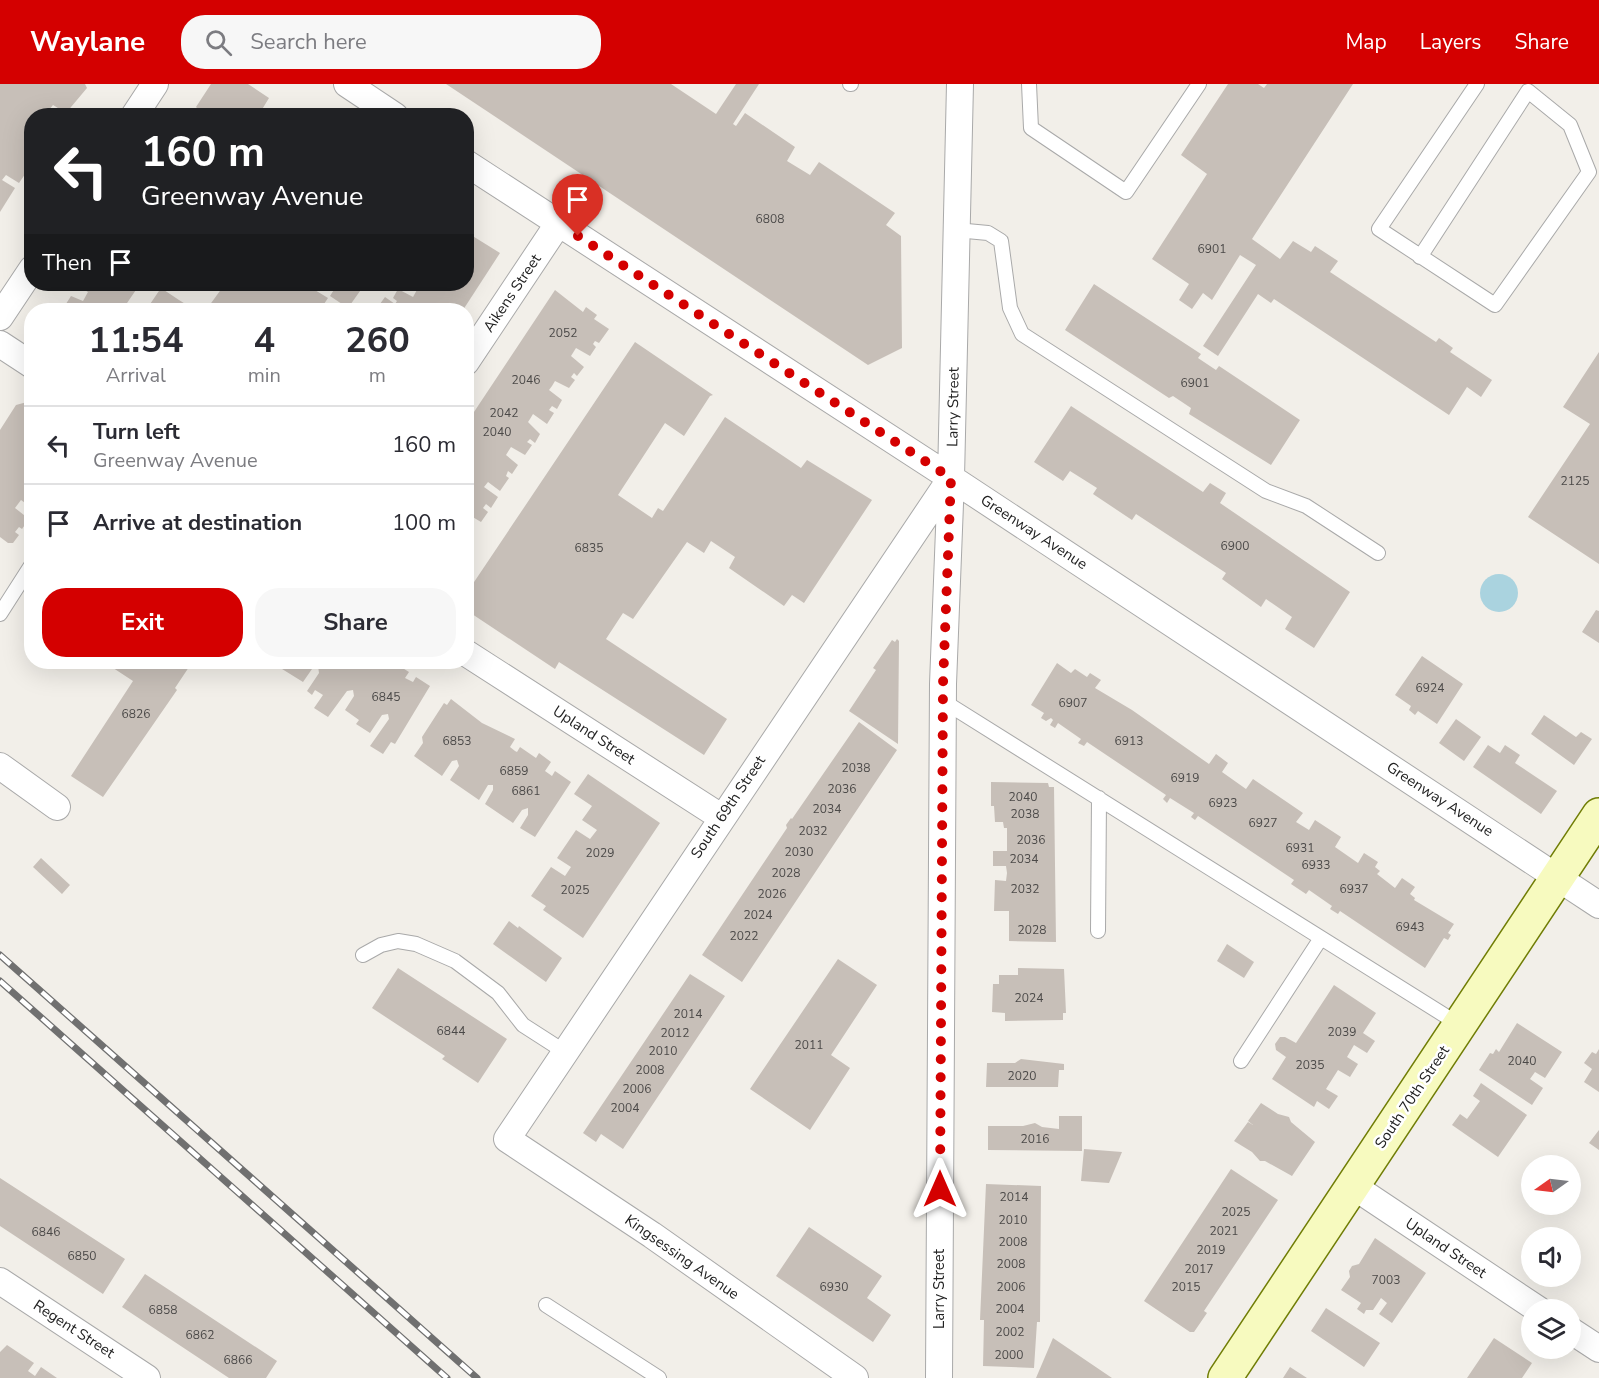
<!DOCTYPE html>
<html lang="en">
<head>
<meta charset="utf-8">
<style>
  body { margin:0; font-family:"Nunito Sans",sans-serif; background:#f7f7f7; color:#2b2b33; height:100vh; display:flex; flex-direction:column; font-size:22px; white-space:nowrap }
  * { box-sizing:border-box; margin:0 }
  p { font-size:20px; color:#7c7c81 }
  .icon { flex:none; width:33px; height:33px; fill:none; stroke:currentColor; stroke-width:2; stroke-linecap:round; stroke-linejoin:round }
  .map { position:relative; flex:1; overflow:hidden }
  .side { position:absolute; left:24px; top:219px; width:450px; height:366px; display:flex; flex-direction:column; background:#fff; border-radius:24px; box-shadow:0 6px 24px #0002 }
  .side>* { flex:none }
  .guide { position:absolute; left:24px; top:24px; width:450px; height:183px; border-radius:24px; box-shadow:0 6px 24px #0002; background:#202124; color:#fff; overflow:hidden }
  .needle { width:39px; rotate:256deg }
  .tools { position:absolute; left:1521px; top:1071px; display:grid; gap:12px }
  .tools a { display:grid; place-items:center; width:60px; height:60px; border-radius:50%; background:#fff; box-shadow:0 6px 24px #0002; font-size:30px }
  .pin { position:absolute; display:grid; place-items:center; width:51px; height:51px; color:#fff; margin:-62px -26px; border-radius:50% 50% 50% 0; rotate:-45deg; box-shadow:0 0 6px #0007 }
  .pin .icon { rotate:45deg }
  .me { position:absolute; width:66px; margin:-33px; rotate:0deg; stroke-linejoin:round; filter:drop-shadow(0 0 4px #0008) }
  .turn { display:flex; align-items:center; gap:21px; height:126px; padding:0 18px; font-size:27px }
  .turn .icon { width:78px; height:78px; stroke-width:2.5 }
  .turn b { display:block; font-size:42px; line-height:51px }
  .then { display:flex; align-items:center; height:57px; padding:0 18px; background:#0003; gap:12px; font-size:22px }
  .eta { display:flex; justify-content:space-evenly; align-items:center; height:102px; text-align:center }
  .eta b { font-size:36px; font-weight:700; line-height:42px }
  .primary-button { display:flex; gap:12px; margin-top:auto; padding:12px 18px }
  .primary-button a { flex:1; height:69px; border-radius:24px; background:#d40000; color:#fff; font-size:24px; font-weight:700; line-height:69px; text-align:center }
  .primary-button a+a { background:#f7f7f7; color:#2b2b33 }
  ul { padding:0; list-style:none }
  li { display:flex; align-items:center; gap:18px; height:78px; padding:0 18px; border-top:2px solid #e1e1e2 }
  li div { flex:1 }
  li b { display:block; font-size:22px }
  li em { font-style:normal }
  header { display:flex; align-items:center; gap:36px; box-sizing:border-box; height:84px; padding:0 30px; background:#d40000; color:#fff }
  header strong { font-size:28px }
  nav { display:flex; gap:33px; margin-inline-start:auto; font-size:21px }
  .search { width:420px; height:54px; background:#f7f7f7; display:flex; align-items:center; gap:15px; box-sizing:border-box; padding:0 21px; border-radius:24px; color:#7c7c81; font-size:22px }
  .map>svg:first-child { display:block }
  .water { fill:#aad3df }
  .building { fill:#c7bfb8 }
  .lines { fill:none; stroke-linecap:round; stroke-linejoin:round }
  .lane-casing { stroke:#a9a9a9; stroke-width:16 }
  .street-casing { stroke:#a9a9a9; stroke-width:28 }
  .secondary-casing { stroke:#707d05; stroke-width:36 }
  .lane { stroke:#fff; stroke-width:14 }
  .street { stroke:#fff; stroke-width:26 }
  .secondary { stroke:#f7fabf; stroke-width:33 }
  .rail-casing { stroke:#707070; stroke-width:7 }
  .rail { stroke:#fff; stroke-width:4.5; stroke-dasharray:14; stroke-linecap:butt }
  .route { stroke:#d40000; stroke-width:10; stroke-dasharray:0 18 }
  .labels { text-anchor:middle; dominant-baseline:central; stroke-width:5; stroke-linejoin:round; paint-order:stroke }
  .number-label { font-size:12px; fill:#4b4948 }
  .street-label { font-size:15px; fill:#222; stroke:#fff }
</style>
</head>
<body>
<header>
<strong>Waylane</strong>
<div class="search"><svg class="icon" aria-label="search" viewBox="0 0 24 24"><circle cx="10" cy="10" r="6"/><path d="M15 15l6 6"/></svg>Search here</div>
<nav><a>Map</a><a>Layers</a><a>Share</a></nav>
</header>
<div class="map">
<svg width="1599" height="1294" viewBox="0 0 1599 1294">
  <rect width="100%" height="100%" fill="#f2efe9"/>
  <path class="water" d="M1480 509a19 19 0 1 1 38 0a19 19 0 1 1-38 0Z"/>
  <path class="building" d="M0,0H85L87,4L66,29L53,21L49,26L58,32H32V80L19,99L6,91L2,96L15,104L0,128Z
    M211,0H248L269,14L258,32H205L196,23Z
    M446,0H671L716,30L736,0H759L733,40L736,42L745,29L795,63L787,77L810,91L819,78L895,129L886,141L901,152L902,264L868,281Z
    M1228,0H1258L1264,4L1267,0H1353L1252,155L1280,175L1293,157L1311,168L1315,162L1338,177L1330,188L1436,258L1439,254L1453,264L1450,268L1492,296L1481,313L1467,303L1449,331L1274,215L1271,219L1258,210L1218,272L1203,262L1256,181L1240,171L1212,216L1203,209L1192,225L1179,216L1189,200L1152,175L1207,90L1181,71Z
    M466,142L474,146L471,151L500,169L463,226H381L377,224L385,213L395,220L397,217L393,214L398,205L413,213L418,204L412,200H466Z
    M79,200H148L145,204L140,200L125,222L133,226H62L71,212L83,217L88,208L78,202Z
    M225,200H305L328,214L320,226H206Z
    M335,200H365L348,224L330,212L337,201Z
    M1094,200L1201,270L1198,274L1216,286L1219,282L1300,336L1271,381L1189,330L1191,324L1173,312L1169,314L1065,246Z
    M161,204L179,216L195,226H146Z
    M555,206L583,228L586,223L597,231L594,235L609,245L599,259L595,257L593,260L596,263L590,272L576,264L571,272L584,283L577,292L574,289L571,293L575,296L569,304L555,297L552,302L549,306L562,316L557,325L552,322L549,326L554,329L547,340L533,330L530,335L528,338L540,350L535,359L530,355L527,358L532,361L525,371L511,363L506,371L518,381L512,390L508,387L506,392L509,394L500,407L488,398L484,403L498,413L491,424L486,420L483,424L488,428L481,438L466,429V340Z
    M635,258L713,311L710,312L684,352L665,339L618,411L652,434L658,424L663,427L725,333L801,384L807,376L872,416L804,519L792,511L784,522L729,484L735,473L711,457L704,469L687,458L633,535L623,529L606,555L727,635L704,671L559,578L555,585L466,526V510Z
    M1599,268V480L1528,433L1590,340L1563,323Z
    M27,318L32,321V424L21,416L15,424L29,435L22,445L19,443L15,448L19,451L13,459H8L0,453V346L16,321Z
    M1071,322L1203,408L1210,399L1226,409L1220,419L1350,508L1314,564L1285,545L1292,533L1266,515L1261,523L1222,495L1226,489L1136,430L1132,436L1093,410L1097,404L1070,387L1063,397L1034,378Z
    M1596,526L1599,527V559L1582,548Z
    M897,555L899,557L898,660L849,627L876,586L873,584L892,556L895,558Z
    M1422,572L1463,600L1437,640L1418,627L1415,631L1409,626L1411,622L1395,611Z
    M104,578H181L189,583L175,604L177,606L103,713L71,692L133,597Z
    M276,578H393L409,588L405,594L413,598L416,593L430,602L395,660L391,658L383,670L370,662L389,635L388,630L382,631L370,649L356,640L359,636L345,626L354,612L353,606L347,607L328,633L314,624L323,611L315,606L312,611L307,607L319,589L318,582L312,585L303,598L274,580Z
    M1057,579L1071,589L1075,585L1087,593L1090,589L1101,596L1095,604L1132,626L1209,680L1216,670L1228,679L1222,688L1246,705L1253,695L1303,729L1296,738L1309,746L1315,736L1341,753L1335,763L1358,779L1364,769L1378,778L1375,783L1380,787L1377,790L1395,804L1402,794L1415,803L1410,810L1415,814L1414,816L1454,840L1448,849L1451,851L1448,856L1444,854L1425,884L1340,827L1338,830L1330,825L1332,822L1309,806L1306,810L1291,800L1294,796L1198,732L1195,736L1191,733L1194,729L1170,714L1167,719L1163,715L1166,711L1087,658L1084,662L1078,659L1081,655L1058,639L1055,644L1050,641L1053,636L1051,634L1046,637L1041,634L1044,629L1031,621Z
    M451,615L482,639L515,655L510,663L515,667L517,668L520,663L536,674L539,669L551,678L545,687L552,692L555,687L571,698L535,753L520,744L528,731V724L522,726L513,739L485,720L493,706V701H488L479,716L450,696L459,682L457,676L452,677L442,692L414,672L423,659L422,653L444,619L447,621Z
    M1544,631L1576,653L1581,648L1592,655L1574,681L1531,650Z
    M1456,635L1481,653L1464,677L1439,659Z
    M859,638L897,666L742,898L702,871L787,744L786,741L791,734L792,735Z
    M1488,661L1500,669L1505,661L1520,671L1515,679L1557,707L1541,730L1473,683Z
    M588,690L660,739L583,854L543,826L546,822L531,812L551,783L565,792L571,783L557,774L576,746L590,755L597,746L582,736L592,722L574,710Z
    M991,698L1048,699L1049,703H1054L1056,858L1009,857V827H994L995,796L1006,797L1007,789L1006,782H993V767H1007V744H1004L1003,738H995L994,722H991Z
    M41,774L70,801L62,810L33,783Z
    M509,837L518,844L519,842L562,874L546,898L493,860Z
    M1227,860L1254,878L1244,894L1217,877Z
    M838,875L877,901L831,971L850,984L810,1046L750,1005Z
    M398,884L507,955L478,999L442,975L445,972L372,924Z
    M1018,884L1064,885L1066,929H1063V936L1005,937V929L992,928L993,900H999V891H1018Z
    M690,890L725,912L623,1065L601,1050L596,1058L583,1049Z
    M1334,901L1376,929L1363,949L1375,957L1367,969L1354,961L1347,973L1358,980L1350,993L1338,986L1326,1005L1338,1012L1329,1025L1317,1017L1314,1023L1272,995L1286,973L1276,966L1275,960L1280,953H1285L1296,959Z
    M1517,939L1562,968L1545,994L1535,988L1530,995L1543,1004L1532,1021L1479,986L1490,969L1493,970L1496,965L1499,968Z
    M1599,965V1008L1584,998L1592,985L1584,979L1592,968L1596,970Z
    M1021,975L1064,980V986H1059L1058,1003H986L987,979H1015Z
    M1481,999L1527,1031L1498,1073L1452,1041L1460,1030L1467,1035L1480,1017L1473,1012Z
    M1261,1019L1278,1030L1289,1033L1291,1038L1315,1058L1292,1092L1265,1077H1260L1252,1068L1234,1057L1248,1038L1253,1041L1248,1037Z
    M1059,1032H1082V1067L988,1066V1042H1023L1035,1039L1042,1043L1059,1045Z
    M1599,1046V1066L1589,1059Z
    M1084,1065L1122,1068L1109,1099L1081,1097Z
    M1231,1085L1278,1116L1204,1227L1207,1229L1194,1248H1190L1144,1217Z
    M0,1094L125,1175L103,1210L0,1142Z
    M986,1100L1041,1102L1040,1238H1037L1034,1284L983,1282L984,1236H980Z
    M809,1143L882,1192L867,1214L891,1231L873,1258L776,1192Z
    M1375,1154L1426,1189L1392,1239L1379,1230L1387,1219L1381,1214L1373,1226H1366L1364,1230L1357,1225L1361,1219L1341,1206L1350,1193L1349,1187L1352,1182L1359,1180Z
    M145,1190L277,1277L266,1294H229L122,1223Z
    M1326,1224L1380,1259L1364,1283L1311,1247Z
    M1053,1254L1112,1294H1036Z
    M1494,1254L1532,1279L1522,1294H1467Z
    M7,1261L34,1279L28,1287L35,1292L41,1283L57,1294H0V1268Z
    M1290,1283L1307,1294H1283Z"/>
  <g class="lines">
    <g class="lane-casing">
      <path id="lane" d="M850,0H851
        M1029,0L1031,44L1126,108L1199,0
        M956,146L988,149L1001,157L1010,224L1022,250L1266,407L1306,422L1378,469
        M1420,173L1528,7L1570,41L1589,88L1495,221L1379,145L1477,0
        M0,530L32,480
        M943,617L1460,941
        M1098,847L1099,714
        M363,871L381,861L398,857L416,860L455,877L498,909L523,941L565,968
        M1241,977L1321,854
        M546,1221L659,1294"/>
    </g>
    <g class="street-casing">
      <path id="street" d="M347,0L395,32
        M134,32L155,0
        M466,79L951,394L1599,821
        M0,233L32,185
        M0,260L32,281
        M466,278L558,140
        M466,569L721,733
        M0,682L57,723
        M1353,1102L1539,1226
        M0,1197L147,1294
        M1570,1246L1599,1265
        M855,1294L652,1151L507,1055L951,394
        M939,1294L943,600L951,394L960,0"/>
    </g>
    <g class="secondary-casing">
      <path id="secondary" d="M1225,1294L1599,731"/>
    </g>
    <use href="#lane" class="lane"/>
    <use href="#street" class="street"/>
    <use href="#secondary" class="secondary"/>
    <g class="rail-casing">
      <path id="rail" d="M0,871L477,1294
        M0,897L447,1294"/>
    </g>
    <use href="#rail" class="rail"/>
  </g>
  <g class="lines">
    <path class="route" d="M578,152L951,394L943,600L940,1105"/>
  </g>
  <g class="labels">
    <g class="number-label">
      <text x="770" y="135">6808</text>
      <text x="1212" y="165">6901</text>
      <text x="563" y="249">2052</text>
      <text x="526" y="296">2046</text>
      <text x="1195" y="299">6901</text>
      <text x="504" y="329">2042</text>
      <text x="497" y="348">2040</text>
      <text x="1575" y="397">2125</text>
      <text x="1235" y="462">6900</text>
      <text x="589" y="464">6835</text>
      <text x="1430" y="604">6924</text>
      <text x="386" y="613">6845</text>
      <text x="1073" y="619">6907</text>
      <text x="136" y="630">6826</text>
      <text x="457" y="657">6853</text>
      <text x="1129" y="657">6913</text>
      <text x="856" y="684">2038</text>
      <text x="514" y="687">6859</text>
      <text x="1185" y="694">6919</text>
      <text x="842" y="705">2036</text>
      <text x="526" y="707">6861</text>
      <text x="1023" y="713">2040</text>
      <text x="1223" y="719">6923</text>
      <text x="827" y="725">2034</text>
      <text x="1025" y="730">2038</text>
      <text x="1263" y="739">6927</text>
      <text x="813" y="747">2032</text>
      <text x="1031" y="756">2036</text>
      <text x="1300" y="764">6931</text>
      <text x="799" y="768">2030</text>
      <text x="600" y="769">2029</text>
      <text x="1024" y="775">2034</text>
      <text x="1316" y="781">6933</text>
      <text x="786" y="789">2028</text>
      <text x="1025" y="805">2032</text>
      <text x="1354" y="805">6937</text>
      <text x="575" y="806">2025</text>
      <text x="772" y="810">2026</text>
      <text x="758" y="831">2024</text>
      <text x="1410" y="843">6943</text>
      <text x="1032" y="846">2028</text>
      <text x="744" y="852">2022</text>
      <text x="1029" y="914">2024</text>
      <text x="688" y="930">2014</text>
      <text x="451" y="947">6844</text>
      <text x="1342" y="948">2039</text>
      <text x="675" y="949">2012</text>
      <text x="809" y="961">2011</text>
      <text x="663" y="967">2010</text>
      <text x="1522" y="977">2040</text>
      <text x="1310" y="981">2035</text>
      <text x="650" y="986">2008</text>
      <text x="1022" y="992">2020</text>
      <text x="637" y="1005">2006</text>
      <text x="625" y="1024">2004</text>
      <text x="1035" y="1055">2016</text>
      <text x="1014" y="1113">2014</text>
      <text x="1236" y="1128">2025</text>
      <text x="1013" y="1136">2010</text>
      <text x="1224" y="1147">2021</text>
      <text x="46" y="1148">6846</text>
      <text x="1013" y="1158">2008</text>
      <text x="1211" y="1166">2019</text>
      <text x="82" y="1172">6850</text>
      <text x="1011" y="1180">2008</text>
      <text x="1199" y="1185">2017</text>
      <text x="1386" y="1196">7003</text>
      <text x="834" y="1203">6930</text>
      <text x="1011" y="1203">2006</text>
      <text x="1186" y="1203">2015</text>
      <text x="1010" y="1225">2004</text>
      <text x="163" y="1226">6858</text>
      <text x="1010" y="1248">2002</text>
      <text x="200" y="1251">6862</text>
      <text x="1009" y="1271">2000</text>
      <text x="238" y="1276">6866</text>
    </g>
    <g class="street-label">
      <text transform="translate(512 209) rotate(-56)">Aikens Street</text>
      <text transform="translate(953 323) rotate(-89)">Larry Street</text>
      <text transform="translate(1034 448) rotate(33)">Greenway Avenue</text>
      <text transform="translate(594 651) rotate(33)">Upland Street</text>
      <text transform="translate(1440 715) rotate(33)">Greenway Avenue</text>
      <text transform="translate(728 723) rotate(-56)">South 69th Street</text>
      <text transform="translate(1412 1013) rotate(-56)">South 70th Street</text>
      <text transform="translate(1446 1164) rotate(34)">Upland Street</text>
      <text transform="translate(682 1173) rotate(35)">Kingsessing Avenue</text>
      <text transform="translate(939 1205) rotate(-90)">Larry Street</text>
      <text transform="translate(74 1245) rotate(33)">Regent Street</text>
    </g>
  </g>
</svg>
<div class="tools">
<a><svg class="needle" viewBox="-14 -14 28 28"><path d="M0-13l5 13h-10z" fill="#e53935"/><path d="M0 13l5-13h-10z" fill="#7c7c81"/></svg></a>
<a><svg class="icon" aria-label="sound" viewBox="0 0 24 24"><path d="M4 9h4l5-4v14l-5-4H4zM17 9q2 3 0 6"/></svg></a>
<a><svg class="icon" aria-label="layers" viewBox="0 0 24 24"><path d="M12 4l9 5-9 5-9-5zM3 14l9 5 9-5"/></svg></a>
</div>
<div class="pin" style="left:578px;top:152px;background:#d93025"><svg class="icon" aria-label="arrive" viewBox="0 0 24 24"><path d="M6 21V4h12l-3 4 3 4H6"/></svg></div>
<svg class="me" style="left:940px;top:1105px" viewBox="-20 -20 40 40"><path d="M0-17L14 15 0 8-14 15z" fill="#d40000" stroke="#fff" stroke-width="4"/></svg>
<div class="guide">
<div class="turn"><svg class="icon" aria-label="left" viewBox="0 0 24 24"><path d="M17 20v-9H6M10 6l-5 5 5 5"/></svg><div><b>160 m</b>Greenway Avenue</div></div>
<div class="then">Then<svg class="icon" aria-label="arrive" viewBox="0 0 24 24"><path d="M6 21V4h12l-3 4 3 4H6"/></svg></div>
</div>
<section class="side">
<div class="eta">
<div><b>11:54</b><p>Arrival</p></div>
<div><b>4</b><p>min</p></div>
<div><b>260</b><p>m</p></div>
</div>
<ul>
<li><svg class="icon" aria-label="left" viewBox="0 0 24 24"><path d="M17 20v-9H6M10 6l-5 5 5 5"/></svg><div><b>Turn left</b><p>Greenway Avenue</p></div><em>160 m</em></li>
<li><svg class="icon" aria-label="arrive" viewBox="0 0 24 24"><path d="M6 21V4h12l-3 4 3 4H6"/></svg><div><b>Arrive at destination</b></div><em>100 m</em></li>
</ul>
<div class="primary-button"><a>Exit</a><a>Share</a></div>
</section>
</div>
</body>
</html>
